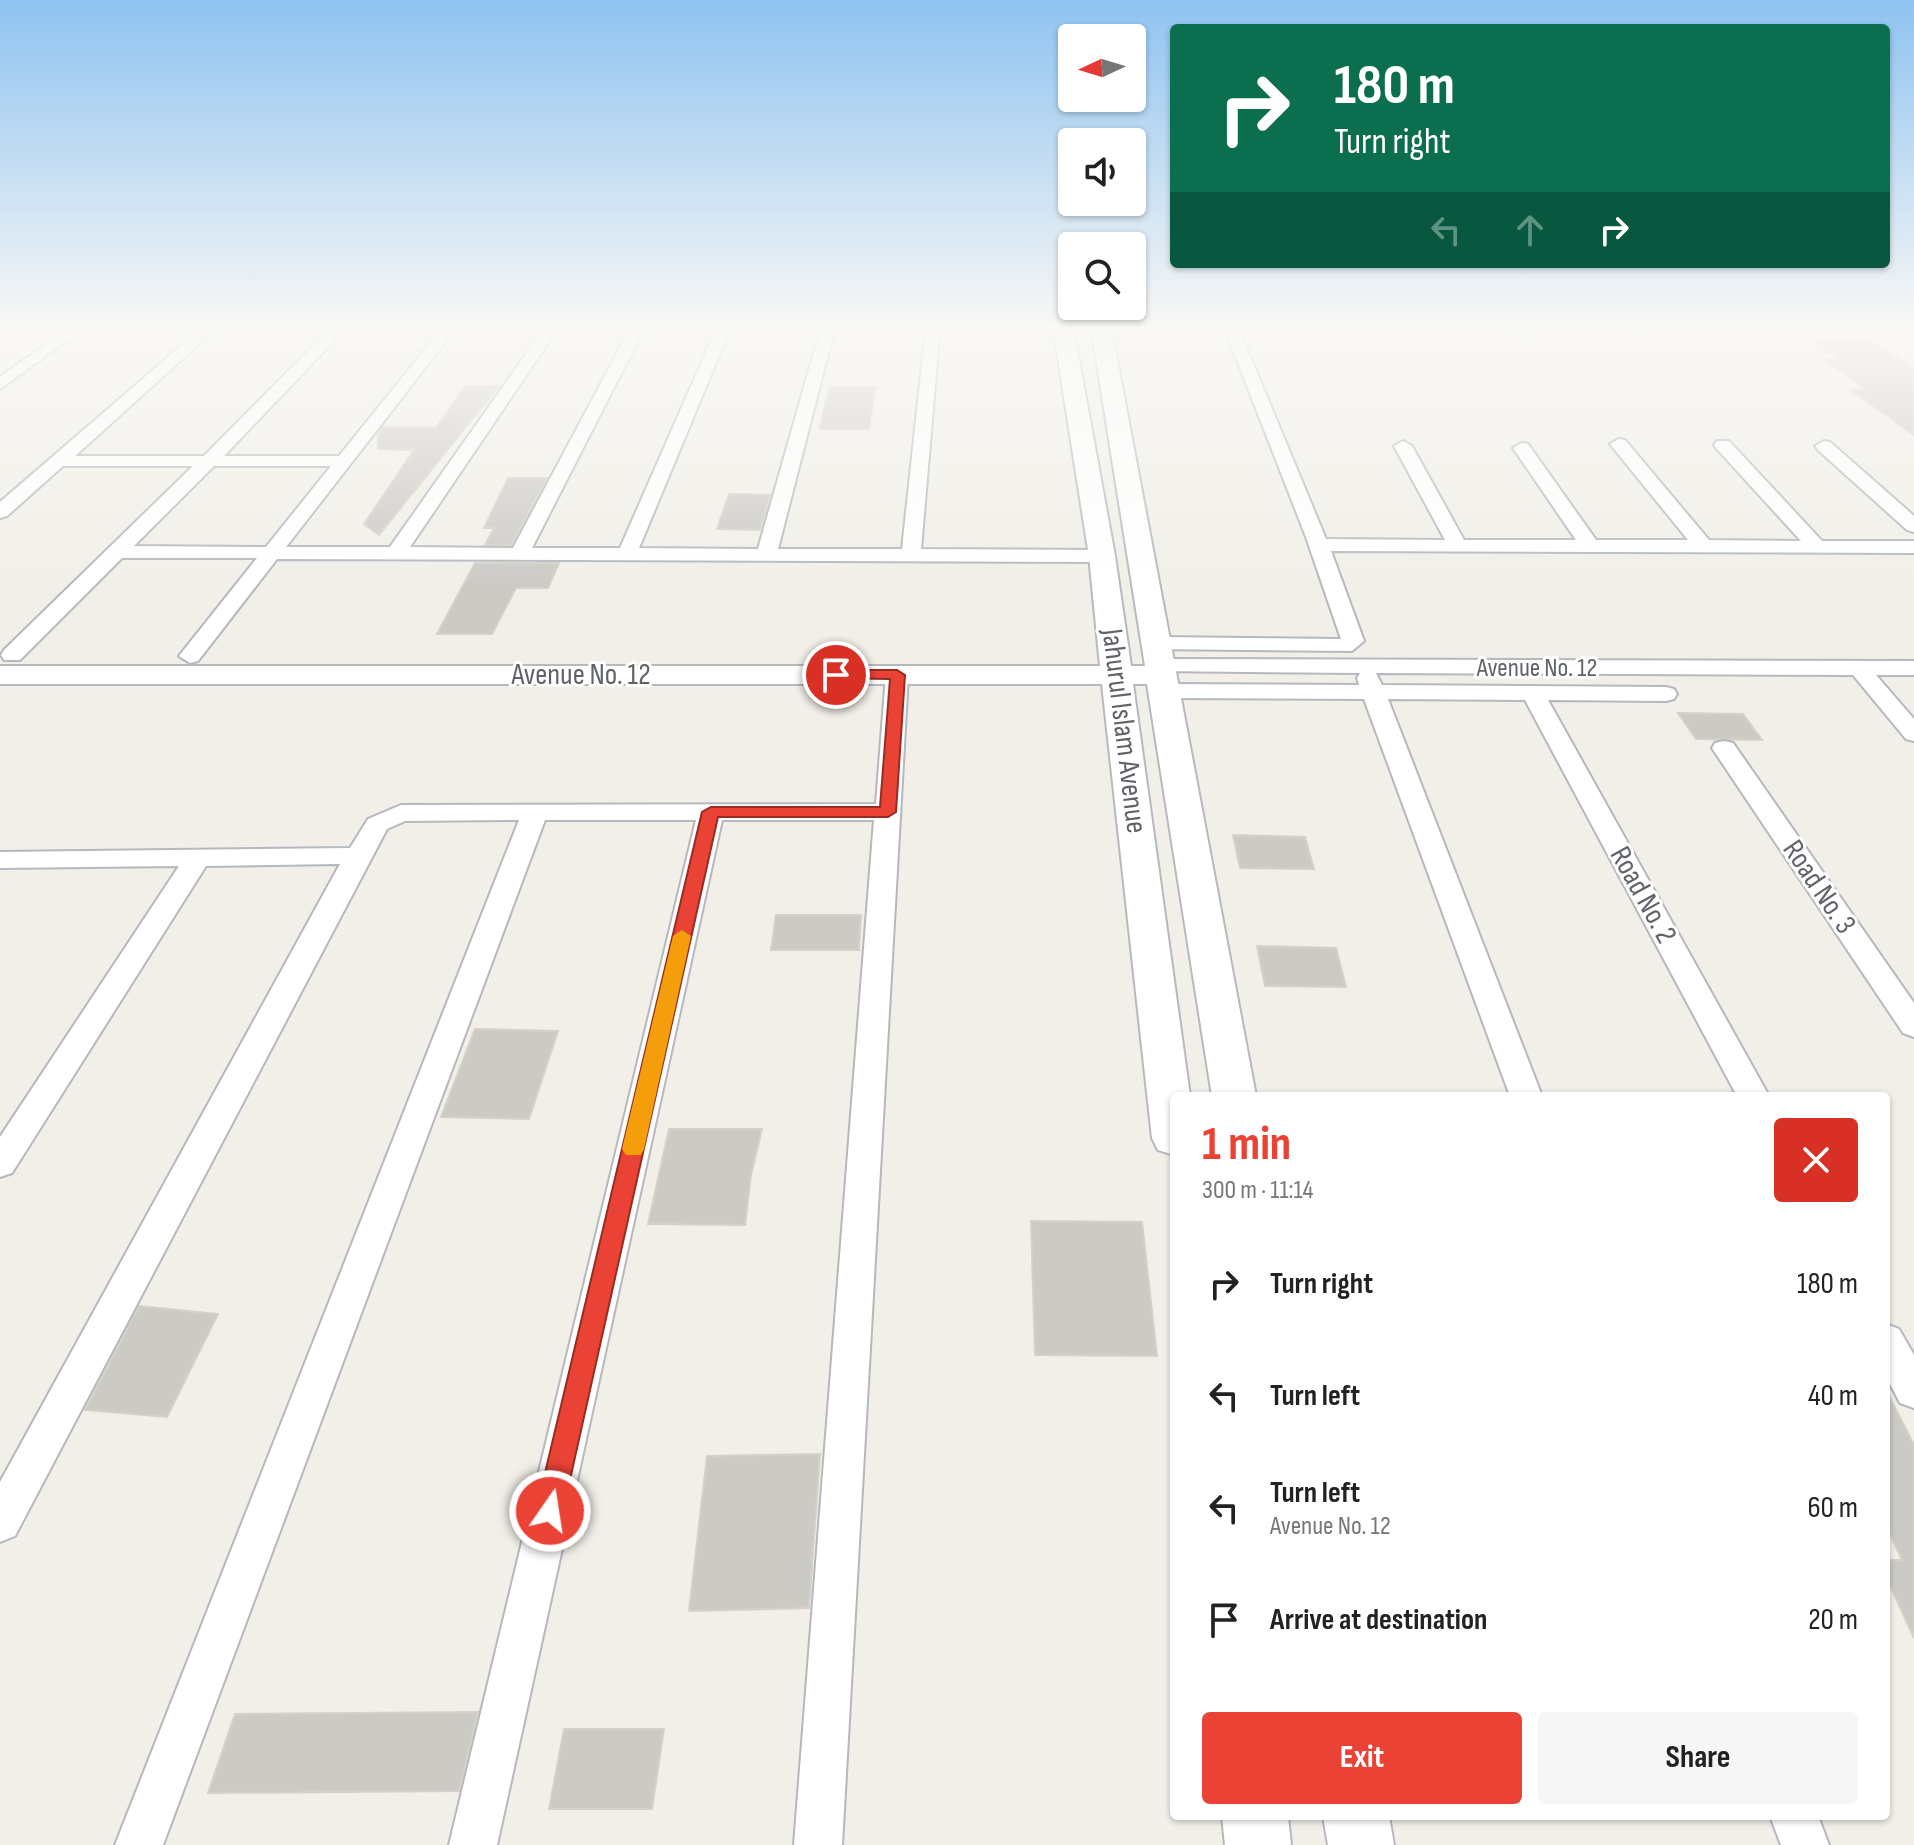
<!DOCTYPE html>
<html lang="en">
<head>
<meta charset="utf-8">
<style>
  body { margin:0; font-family:"Sofia Sans Condensed",sans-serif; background:#f6f6f6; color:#222; height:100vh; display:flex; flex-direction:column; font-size:30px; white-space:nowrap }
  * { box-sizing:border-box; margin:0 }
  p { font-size:26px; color:#767676 }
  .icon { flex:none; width:44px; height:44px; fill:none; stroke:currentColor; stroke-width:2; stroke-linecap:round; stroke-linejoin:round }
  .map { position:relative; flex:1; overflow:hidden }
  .drawer { position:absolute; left:1170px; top:1092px; width:720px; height:728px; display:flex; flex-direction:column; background:#fff; border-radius:8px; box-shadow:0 2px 6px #0004 }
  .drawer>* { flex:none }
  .top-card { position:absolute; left:1170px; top:24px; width:720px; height:244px; border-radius:8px; box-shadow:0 2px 6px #0004; background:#0b6e4f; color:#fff; overflow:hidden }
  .needle { width:52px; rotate:266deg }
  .buttons { position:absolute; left:1058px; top:24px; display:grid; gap:16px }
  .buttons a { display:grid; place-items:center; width:88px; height:88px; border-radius:8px; background:#fff; box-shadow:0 2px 6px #0004; font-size:40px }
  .pin { position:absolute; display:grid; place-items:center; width:68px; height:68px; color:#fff; margin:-34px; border:4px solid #fff; border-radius:50%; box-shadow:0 2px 8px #0007 }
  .me { position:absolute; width:88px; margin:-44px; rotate:13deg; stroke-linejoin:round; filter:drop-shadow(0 0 6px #0008) }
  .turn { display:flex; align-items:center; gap:28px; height:168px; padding:0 32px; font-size:36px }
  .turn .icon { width:104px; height:104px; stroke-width:2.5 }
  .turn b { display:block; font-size:56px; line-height:68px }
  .lanes { display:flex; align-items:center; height:76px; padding:0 32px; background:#0003; justify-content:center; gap:40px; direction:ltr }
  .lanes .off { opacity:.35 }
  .round { display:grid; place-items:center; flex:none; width:84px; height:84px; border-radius:8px; background:#f6f6f6 }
  .headline { display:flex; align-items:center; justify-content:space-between; height:136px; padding:0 32px }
  h1 { font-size:48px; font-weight:700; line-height:60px; color:#ea4335 }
  .action { display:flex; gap:16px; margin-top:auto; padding:16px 32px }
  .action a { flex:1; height:92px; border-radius:8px; background:#ea4335; color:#fff; font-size:32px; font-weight:700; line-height:92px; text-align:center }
  .action a+a { background:#f6f6f6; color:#222 }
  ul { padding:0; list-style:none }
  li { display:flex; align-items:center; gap:24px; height:112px; padding:0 32px }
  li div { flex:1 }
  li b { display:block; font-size:30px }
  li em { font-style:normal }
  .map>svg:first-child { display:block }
  .building { fill:#cccac5; stroke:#d6d1c6; stroke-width:2 }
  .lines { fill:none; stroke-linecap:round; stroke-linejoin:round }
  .street-casing { stroke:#b5b8bc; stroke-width:4 }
  .secondary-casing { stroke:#b6babf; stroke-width:4 }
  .path { stroke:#9cc7a9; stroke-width:3; stroke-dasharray:5 2; stroke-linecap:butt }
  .street { fill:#fff; fill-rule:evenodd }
  .secondary { fill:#fff; fill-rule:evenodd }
  .route { fill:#ea4335; stroke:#982c22; stroke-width:2 }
  .slow { fill:#f59e0b }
  .labels { text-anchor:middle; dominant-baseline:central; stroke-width:6; stroke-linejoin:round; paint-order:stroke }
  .far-street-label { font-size:26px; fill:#5f6368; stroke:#fff }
  .street-label { font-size:30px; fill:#5f6368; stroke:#fff }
</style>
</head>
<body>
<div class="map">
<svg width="1914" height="1845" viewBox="0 0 1914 1845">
  <rect width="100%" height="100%" fill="#f1efe8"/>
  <path class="building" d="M1869,339L1914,369V435L1851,390L1866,389L1824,360H1842L1813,340Z
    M465,386H499L379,535L364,524L414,450L378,449V433L383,427L436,428Z
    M829,387H875L869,429H820Z
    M508,478H547L511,545H485L494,528H484Z
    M729,494L770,495L760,530L717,529Z
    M475,563H559L548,588H516L492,634H437Z
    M1678,713L1743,714L1762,740L1696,739Z
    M1233,835L1305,837L1314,869L1240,868Z
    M776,915H861L859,950H771Z
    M1257,946L1336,948L1346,987L1265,986Z
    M475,1029L558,1031L529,1119L441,1117Z
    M669,1129H762L751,1175L745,1225L648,1224Z
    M1031,1221L1142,1222L1157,1356L1035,1355Z
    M139,1306L218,1314L167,1417L85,1410Z
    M1886,1390L1914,1445V1638L1886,1577V1560H1902L1886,1526Z
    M820,1454L809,1608L689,1611L707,1456Z
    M478,1712L459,1791L208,1793L235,1714Z
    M564,1729H664L652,1809H549Z"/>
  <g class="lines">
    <g class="street-casing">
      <path id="street" d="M70,327H86L0,389V377Z
        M203,327H218L75,456H204L332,327H347L224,456H339L443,327H457L286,547H390L545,327H559L410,547L513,548L631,327H645L532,548H620L717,327H731L639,548L758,549L821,327H835L778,549H902L926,327H940L921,549L1102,550L1112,556L1102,562L277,559L198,661L190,663L179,656L257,558H122L20,660H4L1,655L4,650L193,466H63L7,516L0,518V502ZM214,466H331L266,547L134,546Z
        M1224,327H1238L1326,539L1445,540L1394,446L1403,441L1412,446L1464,540H1576L1513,448L1522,443L1528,444L1596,540H1688L1610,444L1619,439L1625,440L1709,540L1801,541L1717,449L1714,445L1717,441H1729L1822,541H1914V553L1331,551L1364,641L1352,651L1148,649L1145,644L1156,637L1341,639L1306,537Z
        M1824,441L1830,442L1914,516V532L1907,530L1818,450L1815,446Z
        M1161,659L1914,661V675H1876L1914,719V741L1906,739L1853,675L1376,673L1382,685L1666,687L1674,689L1677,694L1674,699L1666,701L1548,700L1769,1096H1737L1525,700L1388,699L1542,1096H1510L1364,699L1165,698L1157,696L1154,691L1157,686L1165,684L1359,685L1357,678L1360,673L1153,671L1150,666L1153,661Z
        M897,668L908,675L842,1845H794L874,820H722L497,1845H449L696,820H545L163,1845H115L519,820L405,821L387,829L15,1536L0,1542V1482L340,864L206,866L12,1173L0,1177V1137L179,866L0,868V852L350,848L368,819L401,805L876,804L886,675Z
        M1724,741L1733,743L1914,1003V1037L1903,1033L1712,748L1715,743Z
        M1886,1324L1899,1329L1914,1355V1408L1900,1403L1886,1376Z
        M1770,1816H1818L1829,1845H1781Z"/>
    </g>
    <g class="secondary-casing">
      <path id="secondary" d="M1053,327H1073L1115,556L1131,666H1145L1091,327H1111L1256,1096H1212L1147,684H1133L1190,1096H1174V1155L1158,1150L1152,1138L1102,684H0V666H1100L1089,556Z
        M1222,1816H1288L1291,1845H1225Z
        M1323,1816H1389L1394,1845H1328Z"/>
    </g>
    <path class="path" d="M1517,327L1527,338
      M1637,327L1645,329"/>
    <use href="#street" class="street"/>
    <use href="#secondary" class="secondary"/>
  </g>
  <linearGradient id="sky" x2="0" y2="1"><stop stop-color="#8fc3f1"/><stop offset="0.56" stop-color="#f9f8f5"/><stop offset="1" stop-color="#f9f8f5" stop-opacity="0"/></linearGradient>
  <rect width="1914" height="585" fill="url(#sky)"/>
  <path class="route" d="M836,670H897L905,675L896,812L888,817H718L563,1511L559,1520L550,1524L540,1520L536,1511L702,812L711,807H880L890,679L830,678L828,675Z"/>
  <path class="slow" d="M682,930L691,936L644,1149L641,1155H626L622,1149L673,936Z"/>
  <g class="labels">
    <g class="far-street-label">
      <text x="1537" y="668">Avenue No. 12</text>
    </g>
    <g class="street-label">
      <text x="581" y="675">Avenue No. 12</text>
      <text transform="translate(1124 731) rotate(83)">Jahurul Islam Avenue</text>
      <text transform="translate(1819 887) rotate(56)">Road No. 3</text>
      <text transform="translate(1643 895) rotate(61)">Road No. 2</text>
    </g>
  </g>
</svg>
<div class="buttons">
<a><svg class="needle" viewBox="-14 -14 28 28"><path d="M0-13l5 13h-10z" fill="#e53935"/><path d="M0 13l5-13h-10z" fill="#767676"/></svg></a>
<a><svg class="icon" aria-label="sound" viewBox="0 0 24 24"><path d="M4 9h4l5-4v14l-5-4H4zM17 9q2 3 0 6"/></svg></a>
<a><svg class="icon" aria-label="search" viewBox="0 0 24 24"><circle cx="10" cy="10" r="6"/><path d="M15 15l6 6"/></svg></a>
</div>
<div class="pin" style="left:836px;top:675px;background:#d93025"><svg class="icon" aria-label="arrive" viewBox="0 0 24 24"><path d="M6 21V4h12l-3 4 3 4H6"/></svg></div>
<svg class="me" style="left:550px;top:1511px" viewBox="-20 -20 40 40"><circle r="17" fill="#ea4335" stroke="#fff" stroke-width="3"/><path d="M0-11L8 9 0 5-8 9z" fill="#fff"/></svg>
<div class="top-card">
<div class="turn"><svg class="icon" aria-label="right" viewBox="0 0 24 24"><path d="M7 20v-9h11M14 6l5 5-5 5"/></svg><div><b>180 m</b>Turn right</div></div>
<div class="lanes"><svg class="icon off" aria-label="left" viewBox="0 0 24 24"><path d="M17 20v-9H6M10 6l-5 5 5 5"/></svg><svg class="icon off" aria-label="ahead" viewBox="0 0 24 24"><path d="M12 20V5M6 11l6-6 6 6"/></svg><svg class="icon" aria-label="right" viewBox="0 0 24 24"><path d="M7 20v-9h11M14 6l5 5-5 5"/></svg></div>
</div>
<section class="drawer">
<div class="headline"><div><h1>1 min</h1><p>300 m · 11:14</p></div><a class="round" style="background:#d93025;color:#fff"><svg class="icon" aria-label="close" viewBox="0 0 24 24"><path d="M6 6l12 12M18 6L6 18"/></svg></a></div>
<ul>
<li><svg class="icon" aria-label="right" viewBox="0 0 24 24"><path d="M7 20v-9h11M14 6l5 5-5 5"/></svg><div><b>Turn right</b></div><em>180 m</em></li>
<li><svg class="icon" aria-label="left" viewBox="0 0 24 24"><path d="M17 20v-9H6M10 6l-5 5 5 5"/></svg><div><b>Turn left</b></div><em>40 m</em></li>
<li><svg class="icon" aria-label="left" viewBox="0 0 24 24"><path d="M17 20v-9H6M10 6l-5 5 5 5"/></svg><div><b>Turn left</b><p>Avenue No. 12</p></div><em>60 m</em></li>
<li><svg class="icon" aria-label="arrive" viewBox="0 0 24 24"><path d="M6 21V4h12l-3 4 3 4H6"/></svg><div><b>Arrive at destination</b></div><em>20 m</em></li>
</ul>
<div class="action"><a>Exit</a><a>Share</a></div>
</section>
</div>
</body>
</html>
